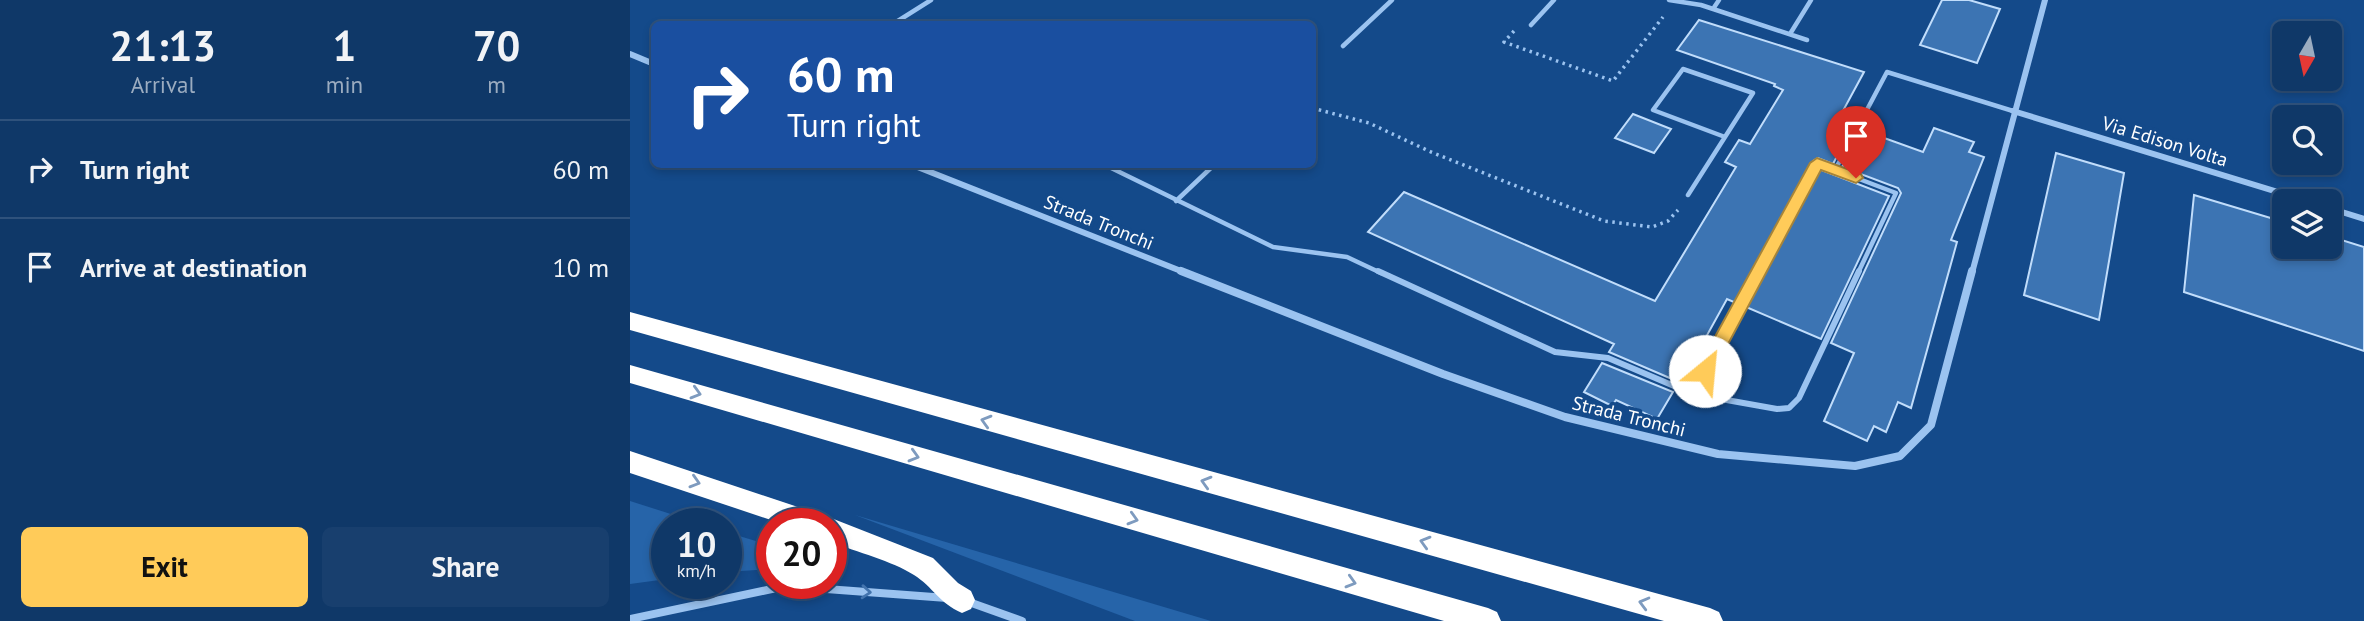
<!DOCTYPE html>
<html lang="en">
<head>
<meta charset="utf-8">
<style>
  body { margin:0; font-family:"PT Sans",sans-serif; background:#183f6e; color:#f1f3f6; height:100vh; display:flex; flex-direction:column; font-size:26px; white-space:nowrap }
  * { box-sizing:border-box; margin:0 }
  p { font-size:23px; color:#9bacc0 }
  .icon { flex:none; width:38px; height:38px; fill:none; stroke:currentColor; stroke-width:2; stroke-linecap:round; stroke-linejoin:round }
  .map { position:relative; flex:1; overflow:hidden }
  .drawer { display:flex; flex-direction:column; background:#0f3868; width:630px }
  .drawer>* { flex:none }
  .banner { position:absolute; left:21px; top:21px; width:665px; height:147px; border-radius:10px; box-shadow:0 4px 10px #0003,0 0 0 2px #2f527c; background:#1a4fa0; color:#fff; overflow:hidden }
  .needle { width:46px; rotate:189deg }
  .controls { position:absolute; left:1642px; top:21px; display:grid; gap:14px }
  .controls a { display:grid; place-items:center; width:70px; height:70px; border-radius:10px; background:#0f3868; box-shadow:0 4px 10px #0003,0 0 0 2px #2f527c; font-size:35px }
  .speed { position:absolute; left:21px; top:508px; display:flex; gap:14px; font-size:35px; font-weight:700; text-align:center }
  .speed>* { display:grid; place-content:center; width:91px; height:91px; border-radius:50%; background:#0f3868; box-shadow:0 4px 10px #0003,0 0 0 2px #2f527c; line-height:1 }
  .speed small { font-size:18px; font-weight:400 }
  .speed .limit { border:10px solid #d22; background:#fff; color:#111 }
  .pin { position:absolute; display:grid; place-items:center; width:60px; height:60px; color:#fff; margin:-72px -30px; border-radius:50% 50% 50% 0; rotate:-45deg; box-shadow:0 0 7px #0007 }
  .pin .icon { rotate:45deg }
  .me { position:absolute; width:77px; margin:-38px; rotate:28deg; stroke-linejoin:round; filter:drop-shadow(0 0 5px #0008) }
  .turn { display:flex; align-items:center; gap:24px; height:147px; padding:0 21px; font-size:32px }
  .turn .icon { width:91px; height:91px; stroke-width:2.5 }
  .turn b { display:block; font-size:49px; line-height:60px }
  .eta { display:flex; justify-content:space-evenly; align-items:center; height:119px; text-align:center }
  .eta b { font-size:42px; font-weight:700; line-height:49px }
  .primary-button { display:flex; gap:14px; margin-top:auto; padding:14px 21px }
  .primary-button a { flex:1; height:80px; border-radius:10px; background:#ffcb59; color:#111; font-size:28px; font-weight:700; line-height:80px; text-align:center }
  .primary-button a+a { background:#183f6e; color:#f1f3f6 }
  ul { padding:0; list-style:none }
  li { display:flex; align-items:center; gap:21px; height:98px; padding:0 21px; border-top:2px solid #2f527c }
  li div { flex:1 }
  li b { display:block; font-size:26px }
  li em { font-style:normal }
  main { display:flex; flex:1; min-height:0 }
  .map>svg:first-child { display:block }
  .green { fill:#2664a9 }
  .building { fill:#3c74b3; stroke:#c1ddfb; stroke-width:2 }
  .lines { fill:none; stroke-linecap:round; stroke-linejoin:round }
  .path { stroke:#9bc3f0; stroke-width:3.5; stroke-dasharray:2.5 4.5; stroke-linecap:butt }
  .lane-far1 { stroke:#9bc3f0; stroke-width:4.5 }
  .lane { stroke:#9bc3f0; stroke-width:6 }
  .street-far1 { stroke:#9bc3f0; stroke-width:6 }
  .street { stroke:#9bc3f0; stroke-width:8 }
  .highway { fill:#fff; fill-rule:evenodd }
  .oneway { stroke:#7e9bbf }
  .oneway2 { stroke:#4374ae }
  .route { fill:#ffcb59; stroke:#a6843a; stroke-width:2 }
  .labels { text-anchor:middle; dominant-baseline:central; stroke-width:7; stroke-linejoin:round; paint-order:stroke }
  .street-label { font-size:19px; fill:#fff; stroke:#144a8a }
</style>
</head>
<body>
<main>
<section class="drawer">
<div class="eta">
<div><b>21:13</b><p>Arrival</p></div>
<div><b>1</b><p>min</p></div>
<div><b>70</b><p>m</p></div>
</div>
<ul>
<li><svg class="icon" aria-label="right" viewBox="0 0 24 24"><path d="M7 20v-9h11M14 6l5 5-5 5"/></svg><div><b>Turn right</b></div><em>60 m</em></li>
<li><svg class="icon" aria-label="arrive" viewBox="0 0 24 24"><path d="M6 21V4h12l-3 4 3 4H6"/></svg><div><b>Arrive at destination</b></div><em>10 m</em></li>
</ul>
<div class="primary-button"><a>Exit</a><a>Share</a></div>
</section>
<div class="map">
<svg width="1734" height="621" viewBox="0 0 1734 621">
  <rect width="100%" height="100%" fill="#144a8a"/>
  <path class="green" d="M0,501L69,523H37V579L0,584Z
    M225,515L581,621H505Z
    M96,532L142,546V569L96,572Z"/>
  <path class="building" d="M1312,0H1339L1370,9L1347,63L1290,45Z
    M1069,20L1234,72L1208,120L1222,127L1203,164L1188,158L1183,161L1106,303L1097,299L1054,377L1049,382L979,352L984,344L738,232L774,192L1025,301L1106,167L1095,162L1109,140L1120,144L1153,90L1144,86L1145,84L1047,50Z
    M1003,114L1041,129L1024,153L985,138Z
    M1304,128L1344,142L1339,152L1354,157L1321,240L1327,242L1281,408L1268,402L1256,432L1244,426L1237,441L1194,421L1224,353L1201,343L1271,193L1268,188L1212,167L1232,130L1293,152Z
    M1426,153L1494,173L1469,320L1394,295Z
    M1189,169L1259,196L1191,339L1116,307Z
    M1564,195L1654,222V247H1699V236L1734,247V351L1554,292Z
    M972,363L1043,392L1027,419L986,400L982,406L954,392Z"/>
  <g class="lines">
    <path class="path" d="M884,31L874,42L983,81L1033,17
      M682,108L739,123L801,152L974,221L1022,227L1038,221L1048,210"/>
    <path class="lane-far1" d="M1039,0L1071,5L1177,40
      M1083,9L1089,0
      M263,24L301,0
      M901,25L924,0
      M1160,34L1181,0
      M713,46L762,0
      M1053,69L1123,93L1095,137L1023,110Z
      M473,164L643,247L717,257L751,273
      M1205,170L1257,72L1383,111
      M1058,195L1095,137
      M546,201L585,164
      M1128,273L1187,163L1266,193L1228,273"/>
    <path class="lane" d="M748,271L925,352L978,358L1063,394
      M1063,394L1147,409L1159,408L1169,398L1229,271
      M1063,394L1129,271"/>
    <path class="street-far1" d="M0,54L24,64
      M1383,111L1677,201
      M280,164L556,273
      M1699,208L1734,219
      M1342,273L1415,0"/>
    <path class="street" d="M551,271L813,374L935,417L1088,454L1225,466L1270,456L1301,425L1342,271
      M336,601L392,621
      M0,619L156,586L317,598"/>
    <path class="highway" d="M0,312L1080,608L1089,612L1093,621H1034L0,330Z
      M0,365L858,608L867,612L871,621H814L0,383Z
      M0,451L192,515L194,521L201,518L303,558L328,583L341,591L345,600L341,609L332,613C309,603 303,587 284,575C262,561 227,552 201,542V523H150L0,473Z"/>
  </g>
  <defs><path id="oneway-chevron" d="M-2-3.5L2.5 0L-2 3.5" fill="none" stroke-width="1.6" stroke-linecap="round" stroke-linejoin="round" transform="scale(1.75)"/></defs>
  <g class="oneway">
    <use href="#oneway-chevron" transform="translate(66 393) rotate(16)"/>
    <use href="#oneway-chevron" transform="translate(356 421) rotate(-164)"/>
    <use href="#oneway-chevron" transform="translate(284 456) rotate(16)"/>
    <use href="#oneway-chevron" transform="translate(65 482) rotate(17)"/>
    <use href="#oneway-chevron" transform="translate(576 482) rotate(-164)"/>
    <use href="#oneway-chevron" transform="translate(503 519) rotate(16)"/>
    <use href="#oneway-chevron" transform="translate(795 542) rotate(-164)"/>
    <use href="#oneway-chevron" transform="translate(721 582) rotate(16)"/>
    <use href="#oneway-chevron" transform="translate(1014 603) rotate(-165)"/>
  </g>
  <use class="oneway2" href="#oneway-chevron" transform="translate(236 592) rotate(4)"/>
  <path class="route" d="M1187,158L1231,174L1233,178L1226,183L1191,170L1081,376H1069L1067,371L1069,366L1180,163Z"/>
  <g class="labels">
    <g class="street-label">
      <text transform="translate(1535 141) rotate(17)">Via Edison Volta</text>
      <text transform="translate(469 222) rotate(22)">Strada Tronchi</text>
      <text transform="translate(999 416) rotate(14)">Strada Tronchi</text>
    </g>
  </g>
</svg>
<div class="controls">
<a><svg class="needle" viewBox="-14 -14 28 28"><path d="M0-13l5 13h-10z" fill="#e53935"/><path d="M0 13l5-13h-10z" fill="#9bacc0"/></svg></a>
<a><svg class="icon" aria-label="search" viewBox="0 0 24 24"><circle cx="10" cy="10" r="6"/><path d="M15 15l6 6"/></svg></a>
<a><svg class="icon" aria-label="layers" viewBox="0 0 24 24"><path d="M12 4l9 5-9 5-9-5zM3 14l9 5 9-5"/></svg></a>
</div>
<div class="speed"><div>10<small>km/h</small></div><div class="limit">20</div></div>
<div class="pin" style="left:1226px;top:178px;background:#d93025"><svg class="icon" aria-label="arrive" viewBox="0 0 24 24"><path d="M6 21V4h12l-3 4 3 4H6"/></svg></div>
<svg class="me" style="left:1075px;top:371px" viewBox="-20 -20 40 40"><circle r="19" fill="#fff"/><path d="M0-13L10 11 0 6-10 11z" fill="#ffcb59"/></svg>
<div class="banner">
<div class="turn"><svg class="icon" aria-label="right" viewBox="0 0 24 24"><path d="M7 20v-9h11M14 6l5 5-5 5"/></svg><div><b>60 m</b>Turn right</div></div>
</div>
</div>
</main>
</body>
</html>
